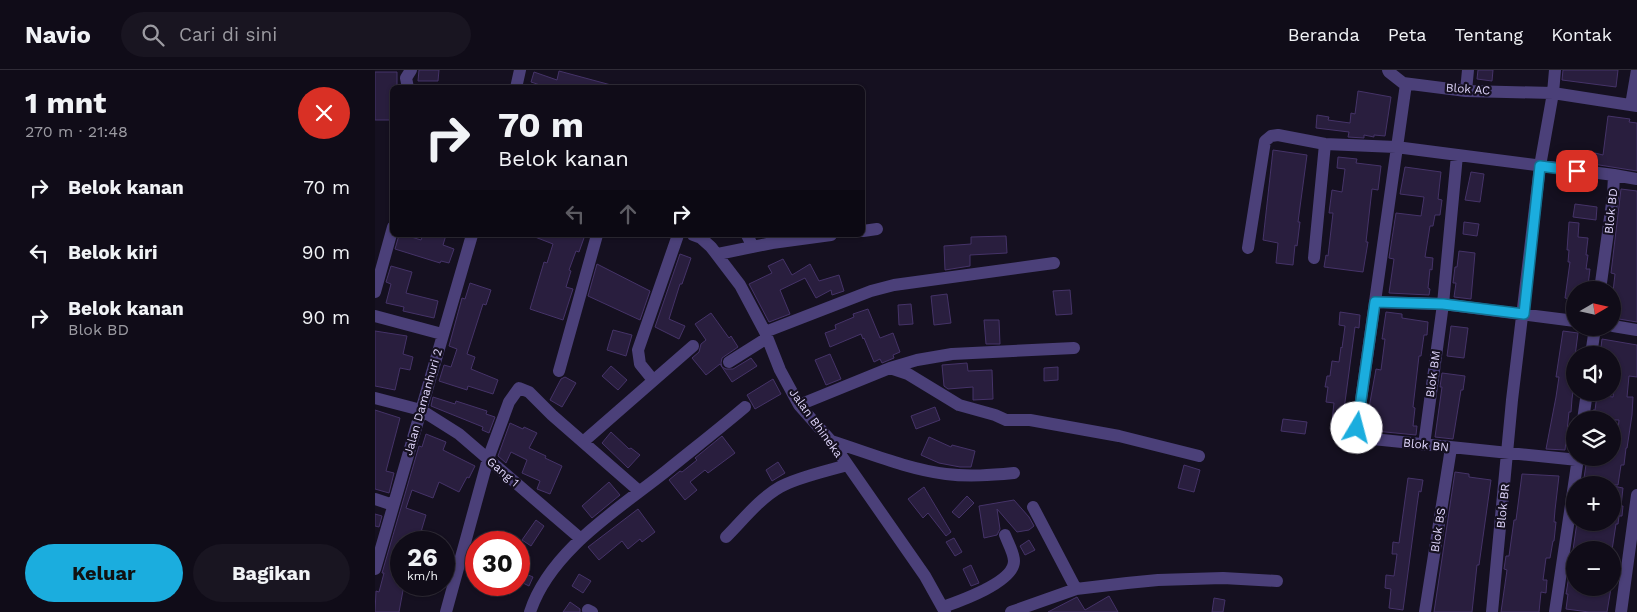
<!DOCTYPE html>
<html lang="id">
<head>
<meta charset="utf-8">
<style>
  body { margin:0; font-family:"Work Sans",sans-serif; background:#191521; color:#f1f3f6; height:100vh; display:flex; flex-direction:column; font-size:19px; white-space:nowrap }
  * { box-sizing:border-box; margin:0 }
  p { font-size:16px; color:#9c9ba2 }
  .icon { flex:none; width:28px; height:28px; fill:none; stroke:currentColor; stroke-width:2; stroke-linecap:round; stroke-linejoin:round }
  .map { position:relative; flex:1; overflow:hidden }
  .drawer { display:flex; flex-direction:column; background:#100c18; width:375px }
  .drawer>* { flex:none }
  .guide { position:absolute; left:15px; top:15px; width:475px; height:152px; border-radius:8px; box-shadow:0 1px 4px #0004,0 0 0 1px #302c37; background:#100c18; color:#f1f3f6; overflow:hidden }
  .needle { width:32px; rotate:81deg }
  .controls { position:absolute; left:1191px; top:211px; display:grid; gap:10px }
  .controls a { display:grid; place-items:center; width:55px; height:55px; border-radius:50%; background:#100c18; box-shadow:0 1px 4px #0004,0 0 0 1px #302c37; font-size:25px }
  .speed { position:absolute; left:15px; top:461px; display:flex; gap:10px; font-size:25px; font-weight:700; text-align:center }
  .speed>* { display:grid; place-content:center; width:65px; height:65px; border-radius:50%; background:#100c18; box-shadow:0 1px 4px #0004,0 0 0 1px #302c37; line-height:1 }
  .speed small { font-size:12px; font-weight:400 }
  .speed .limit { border:8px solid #d22; background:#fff; color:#111 }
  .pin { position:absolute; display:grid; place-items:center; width:42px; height:42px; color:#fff; margin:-21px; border-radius:10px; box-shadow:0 2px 8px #0006 }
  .me { position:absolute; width:55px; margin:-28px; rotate:8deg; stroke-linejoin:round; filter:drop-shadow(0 0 4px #0008) }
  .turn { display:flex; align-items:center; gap:18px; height:105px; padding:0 25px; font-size:22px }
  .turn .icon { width:65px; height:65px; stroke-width:2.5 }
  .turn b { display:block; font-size:35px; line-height:42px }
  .lanes { display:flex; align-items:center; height:48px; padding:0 25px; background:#0003; justify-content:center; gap:25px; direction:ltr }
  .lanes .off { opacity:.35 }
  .round { display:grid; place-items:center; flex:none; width:52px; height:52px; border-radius:26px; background:#191521 }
  .overview { display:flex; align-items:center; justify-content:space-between; height:85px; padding:0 25px }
  h1 { font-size:30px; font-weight:700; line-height:38px }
  .action { display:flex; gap:10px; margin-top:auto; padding:10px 25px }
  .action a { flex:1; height:58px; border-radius:30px; background:#1badde; color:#111; font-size:20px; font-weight:700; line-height:58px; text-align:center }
  .action a+a { background:#191521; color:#f1f3f6 }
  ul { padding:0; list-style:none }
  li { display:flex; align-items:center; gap:15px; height:65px; padding:0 25px }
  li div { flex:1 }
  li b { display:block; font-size:19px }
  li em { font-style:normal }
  header { display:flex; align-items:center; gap:30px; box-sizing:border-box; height:70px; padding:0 25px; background:#100c18; border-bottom:1px solid #302c37 }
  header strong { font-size:24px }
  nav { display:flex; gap:28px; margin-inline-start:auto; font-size:18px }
  .search { width:350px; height:45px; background:#191521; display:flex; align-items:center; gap:12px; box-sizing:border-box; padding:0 18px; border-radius:28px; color:#9c9ba2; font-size:19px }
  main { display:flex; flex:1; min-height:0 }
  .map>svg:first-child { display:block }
  .building { fill:#291e3e; stroke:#453368 }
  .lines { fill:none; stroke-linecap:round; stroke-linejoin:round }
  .minor { stroke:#4b4079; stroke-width:12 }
  .route-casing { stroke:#127090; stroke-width:12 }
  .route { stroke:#1badde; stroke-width:9 }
  .labels { text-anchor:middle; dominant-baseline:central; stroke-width:4.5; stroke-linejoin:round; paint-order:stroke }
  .street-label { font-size:12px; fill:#ded4fa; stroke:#151020 }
</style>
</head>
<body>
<header>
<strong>Navio</strong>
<div class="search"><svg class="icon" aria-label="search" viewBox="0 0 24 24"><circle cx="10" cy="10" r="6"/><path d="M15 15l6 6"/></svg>Cari di sini</div>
<nav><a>Beranda</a><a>Peta</a><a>Tentang</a><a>Kontak</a></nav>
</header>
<main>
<section class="drawer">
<div class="overview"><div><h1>1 mnt</h1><p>270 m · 21:48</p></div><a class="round" style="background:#d93025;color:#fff"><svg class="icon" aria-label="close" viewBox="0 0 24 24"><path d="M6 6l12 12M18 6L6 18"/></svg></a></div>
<ul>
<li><svg class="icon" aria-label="right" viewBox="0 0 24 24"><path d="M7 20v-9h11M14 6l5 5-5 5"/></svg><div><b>Belok kanan</b></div><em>70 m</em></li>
<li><svg class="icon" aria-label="left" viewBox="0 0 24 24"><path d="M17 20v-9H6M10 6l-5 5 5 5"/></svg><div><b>Belok kiri</b></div><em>90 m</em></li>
<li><svg class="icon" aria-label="right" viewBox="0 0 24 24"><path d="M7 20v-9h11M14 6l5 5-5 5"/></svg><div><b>Belok kanan</b><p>Blok BD</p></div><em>90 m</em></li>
</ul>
<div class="action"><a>Keluar</a><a>Bagikan</a></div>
</section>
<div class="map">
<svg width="1262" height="542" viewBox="0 0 1262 542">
  <rect width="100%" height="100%" fill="#151020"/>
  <path class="building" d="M44,0H64L63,11H43Z
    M1103,0H1118L1117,11L1102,9Z
    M1188,0H1243L1241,17L1187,10Z
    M184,1L236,15V18H174L156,12L159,2L182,10Z
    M0,2H22V17H18V50H0Z
    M983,21L1016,27L1010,66L999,65V67L989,65V68L973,67L974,62L941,58L942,45L954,47L953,50L975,53L976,43L980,44Z
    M1233,46L1255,49L1254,52L1262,53V101L1218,94L1220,83L1228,85Z
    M898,80L932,85L923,152H925L922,176L920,175L918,195L901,193L903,173L888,170Z
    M963,87L982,89L981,93L1006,96L1003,120L997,119L991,172H993L988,202L949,197L951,185L953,186L958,143H954L957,120L967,122L970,99L962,98Z
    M1030,97L1066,102L1063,129L1067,130L1065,145H1060L1058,156H1055L1050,187L1058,188L1057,200L1055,199L1053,218L1055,219L1054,225L1014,223L1019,189L1014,188L1021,143L1046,146L1049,127L1025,124Z
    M1096,102L1109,104L1105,132L1090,130Z
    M1246,119L1262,121V252L1238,248V222L1240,204L1236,203Z
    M1200,134L1222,137L1221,150L1198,147Z
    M1089,152L1104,154L1102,166L1088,164Z
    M1194,152L1204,153L1203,167L1213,168L1211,185H1213L1211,199H1215L1213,215H1212L1211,220H1200V230L1190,228L1195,192H1193L1194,180H1192Z
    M24,165H30L46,170L48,165H71L68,175L79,179L74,193L66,191L65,193L20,179Z
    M160,165H210L204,182L201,181L194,200L196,201L191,217L198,219L188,250L155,239L169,192L172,193L178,174L160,167Z
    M631,166L632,183L595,185V196L570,200L569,176L596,174V167Z
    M1084,181L1100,183L1096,229L1079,227L1081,213H1078L1080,197H1082Z
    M305,184L316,188L307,214H305L294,249L310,256L304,269L280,257Z
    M408,189L417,205L435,194L444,211L464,205L469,221L457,225L456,220L441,228L430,208L405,220L415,244L394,252L374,214L397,203L393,196Z
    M222,194L275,221L265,250L213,226Z
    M16,196L37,202L31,223L63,231L59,248L28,241L29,237L11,233L16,214L11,212Z
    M95,213L116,220L111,235L108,234L92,284L100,287L96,299L123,310L118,324L93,316L92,320L64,311L69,295L76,297L82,279L74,276L87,228L90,229Z
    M695,220L697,244L681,245L678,221Z
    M572,224L576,253L559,255L556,226Z
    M536,234L538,254L524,255L523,235Z
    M493,239L505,268L518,263L525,282L518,285L519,288L507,293L505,289L499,292L489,268L488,269L486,264L455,277L450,263L461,259L460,255L479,247L478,244Z
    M965,242L985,245L984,258L980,257L968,347H969L968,361L956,359L959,333L951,332L953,317H950L952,306H955L957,291L964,292L966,277L967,278L970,256L964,255Z
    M1011,242L1027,244V248L1053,252L1052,265H1049L1046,286H1044L1038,337L1040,338L1038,356H1042L1041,365L990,360L1001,299L1006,300L1010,269H1007Z
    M336,243L354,268L356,266L363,277L347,288L346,293L347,297L351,299H358L376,288L382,296L357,312L345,294L331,305L317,288L324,282L326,274L331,270L320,254Z
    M609,250H624L625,274H611Z
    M1076,256L1093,258L1089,288L1072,286Z
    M238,260L257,265L251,286L232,280Z
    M0,261L32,266L28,284L38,287L35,300L25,298L20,320L0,316Z
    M1188,261L1203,263L1199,294L1200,306L1197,329L1196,342H1194L1190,380L1171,379L1181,327L1184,307H1181Z
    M1227,269L1262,275V307L1254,306L1252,327H1258L1257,345L1252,378H1251L1249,395H1246L1243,415H1208L1212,388H1238V380H1241L1244,350H1216L1218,340H1220L1222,325L1238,327L1241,307H1238V285H1225Z
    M455,284L466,309L451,315L440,290Z
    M592,293L593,301L617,300L618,329L598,330V317L573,319L569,316L567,295Z
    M236,296L252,310L243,320L227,306Z
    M683,297V310L669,311V298Z
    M1067,303L1090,306L1088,320H1086L1078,369L1060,367L1067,317H1065Z
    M190,307L201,313L187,337L175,330L186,309Z
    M398,309L406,324L380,339L372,325Z
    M58,327L80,334L81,331L112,341L111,344L120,347L114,363L107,360L108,357L56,336Z
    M560,337L565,350L541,359L536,346Z
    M0,340L25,348L11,401L19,403L14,423L0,419Z
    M908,349L932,352L930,364L906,361Z
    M135,353L148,359L149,357L162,363L154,378L171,386L170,388L187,396L175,424L162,419L165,411L147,403L152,390L136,382L131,393L123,386Z
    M236,362L254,379L256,378L265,385L253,398L227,373Z
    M51,364L71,372L68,380L100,396L94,408L92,407L84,422L64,412L58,428L37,420L31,438L51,445L43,472H26V515H29L24,542H0L1,521L4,522L9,503H7L44,376L47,377Z
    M347,366L360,383L333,403L330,400L315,412L322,420L310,430L294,410L305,401L307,402L322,390L320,388Z
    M554,367L576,377L577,375L600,381L596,397H585L564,393L546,385Z
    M403,392L410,403L397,411L391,400Z
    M809,395L825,400L819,422L803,418Z
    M1080,402L1094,404V407L1116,410L1104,495H1102L1097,542H1059Z
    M1147,404L1184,406L1180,440L1179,452H1181L1179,471H1178L1175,488H1171L1168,510H1172L1171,523L1166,522L1164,542H1126L1132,500L1129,499L1131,486H1134L1139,450H1141Z
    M1033,408L1048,410L1046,422L1044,421L1042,435L1028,540L1014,538L1016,519L1010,518L1011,505L1019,506L1022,484H1017L1018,472L1024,473Z
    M234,412L245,425L217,448L207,436Z
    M1238,416L1248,418L1246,436H1248L1247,446H1244L1243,454H1241L1237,480L1215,477L1214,480H1198L1202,452H1238Z
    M549,417L576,462L571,466L553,443L548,448L533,429Z
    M592,426L599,433L584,448L577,442Z
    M639,430L654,447L659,456L654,460L642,462L622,439L625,459L622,465L609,468L604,436Z
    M263,439L280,462L267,472L265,469L253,479L247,471L224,490L213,477Z
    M0,444L7,446L4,457L0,456Z
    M161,450L169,456L156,476L147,470Z
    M579,468L587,482L580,486L571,472Z
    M654,470L660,480L650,485L645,476Z
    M596,495L604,513L596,516L588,499Z
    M144,501L158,507L154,516L144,511Z
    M204,504L216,511L208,523L197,516Z
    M1194,506L1200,507V518H1236L1232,542H1214L1191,539L1193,524H1191Z
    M734,526L743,542H673L702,527L710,540Z
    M839,528L850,530L848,542H837Z
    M195,532L205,539V542H188Z"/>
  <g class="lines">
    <path class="minor" d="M1013,0L1014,2L1028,13L1091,21L1178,23L1262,36
      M1031,14L982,358L983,364L988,368L1203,390
      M33,18L31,8L36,0
      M141,18L145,0
      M1091,21L1093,0
      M1256,35L1262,0
      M1239,105L1262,109
      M488,161L502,159
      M318,165L326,168L336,177L365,215L390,262L405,300L424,335L456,371L550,506L570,542
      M372,165L378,177
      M873,178L890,71L896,66L903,65L950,74L1021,77L1239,105L1238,126L1225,220
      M343,184L397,173L456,165
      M939,188L950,74
      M0,222L18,157
      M1000,232L1068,234L1200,251
      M0,246L67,264
      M1238,256L1262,260
      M390,262L496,221L519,215L679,193
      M1216,285L1220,258
      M354,292L392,268
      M515,298L533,304L584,335L620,345L631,350H655L744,366L824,386
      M184,301L222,165
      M278,310L265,294L263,280L303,165
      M0,328L46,340L84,364L206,469
      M424,335L515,298L542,290L577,284L699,278
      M1208,350L1212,322
      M456,371C494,383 532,399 571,404C594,407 617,405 639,403
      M208,372L318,276
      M1049,375L1068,234L1082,85
      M0,429L18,435
      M658,437L701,519
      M351,467C368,450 384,429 405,417C423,407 452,401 472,395
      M0,499L97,165
      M568,537C585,531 639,512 639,491C639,483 633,473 630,465
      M213,540L217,542
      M71,542L113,389L134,332L144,318L154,322L177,345L264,421
      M155,542C175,481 242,440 290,402C317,380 344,359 370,337
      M636,542L701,519L752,513L783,510L848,508L902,511
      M1050,542L1076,378
      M1117,542L1137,330L1165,96L1178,23L1180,0
      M1180,542L1203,388
      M1246,542L1262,425"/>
  </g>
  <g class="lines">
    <g class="route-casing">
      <path id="route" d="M982,358L1000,232L1068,234L1149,244L1165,96L1202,101"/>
    </g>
    <use href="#route" class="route"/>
  </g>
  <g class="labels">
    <g class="street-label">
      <text transform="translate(1093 19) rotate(4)">Blok AC</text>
      <text transform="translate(1236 141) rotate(-84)">Blok BD</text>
      <text transform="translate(1058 304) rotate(-82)">Blok BM</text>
      <text transform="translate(48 332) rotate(-74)">Jalan Damanhuri 2</text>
      <text transform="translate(441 353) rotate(54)">Jalan Bhineka</text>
      <text transform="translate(1051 375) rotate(6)">Blok BN</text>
      <text transform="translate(128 402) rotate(41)">Gang 1</text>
      <text transform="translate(1128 436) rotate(-84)">Blok BR</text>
      <text transform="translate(1063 460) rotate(-81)">Blok BS</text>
    </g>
  </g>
</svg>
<div class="controls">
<a><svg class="needle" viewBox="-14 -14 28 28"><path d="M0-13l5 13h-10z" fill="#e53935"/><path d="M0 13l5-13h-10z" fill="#9c9ba2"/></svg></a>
<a><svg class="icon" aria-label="sound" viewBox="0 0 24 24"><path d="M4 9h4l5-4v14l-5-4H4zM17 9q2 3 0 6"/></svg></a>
<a><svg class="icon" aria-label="layers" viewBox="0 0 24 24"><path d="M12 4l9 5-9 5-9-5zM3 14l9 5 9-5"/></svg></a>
<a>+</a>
<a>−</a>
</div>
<div class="speed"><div>26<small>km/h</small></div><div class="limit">30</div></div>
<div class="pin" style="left:1202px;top:101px;background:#d93025"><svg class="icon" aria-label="arrive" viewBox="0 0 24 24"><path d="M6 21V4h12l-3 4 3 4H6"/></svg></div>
<svg class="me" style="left:982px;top:358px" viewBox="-20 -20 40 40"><circle r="19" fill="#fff"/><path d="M0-13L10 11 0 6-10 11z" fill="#1badde"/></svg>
<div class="guide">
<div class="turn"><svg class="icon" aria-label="right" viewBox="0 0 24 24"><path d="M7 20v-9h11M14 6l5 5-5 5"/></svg><div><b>70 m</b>Belok kanan</div></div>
<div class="lanes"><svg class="icon off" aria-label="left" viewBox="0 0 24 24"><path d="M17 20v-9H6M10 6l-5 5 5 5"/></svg><svg class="icon off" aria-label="ahead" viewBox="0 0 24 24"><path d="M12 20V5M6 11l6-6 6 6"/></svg><svg class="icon" aria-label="right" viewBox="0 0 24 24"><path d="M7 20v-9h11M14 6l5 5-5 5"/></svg></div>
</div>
</div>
</main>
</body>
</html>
